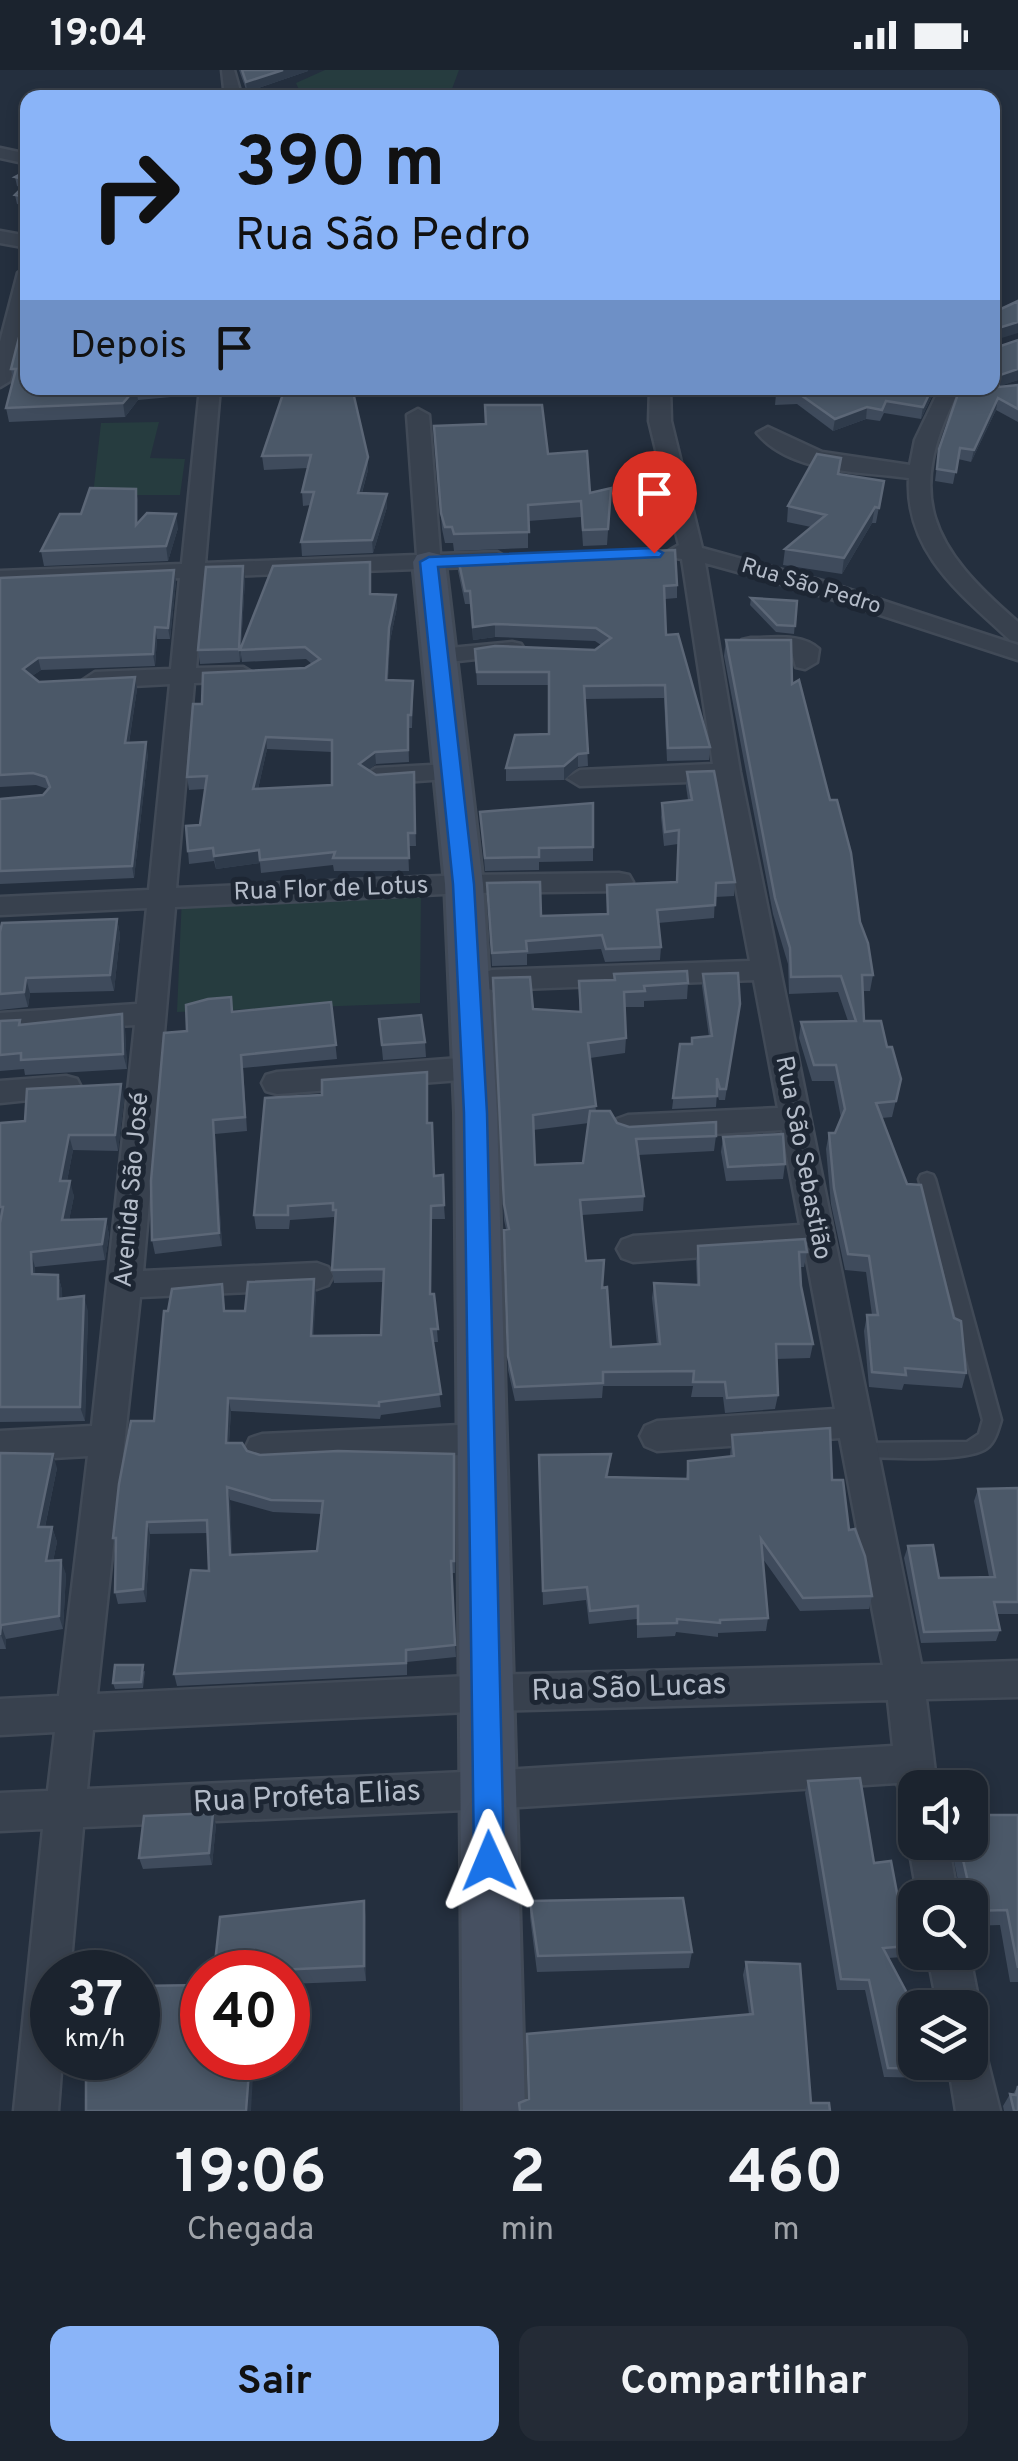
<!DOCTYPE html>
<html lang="pt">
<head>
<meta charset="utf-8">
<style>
  body { margin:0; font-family:Overpass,sans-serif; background:#242b36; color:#f1f3f6; height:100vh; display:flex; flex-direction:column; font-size:38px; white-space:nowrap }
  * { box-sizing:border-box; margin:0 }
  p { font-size:32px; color:#a0a4aa }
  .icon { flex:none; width:55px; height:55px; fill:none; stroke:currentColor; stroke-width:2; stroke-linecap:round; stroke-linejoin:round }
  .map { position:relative; height:2041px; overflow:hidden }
  .drawer { display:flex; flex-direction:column; background:#1b232e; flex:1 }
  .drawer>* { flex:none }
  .banner { position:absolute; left:20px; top:20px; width:980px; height:305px; border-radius:20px; box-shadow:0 5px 15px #0003,0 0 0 2px #39404a; background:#8ab4f8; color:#111; overflow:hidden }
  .controls { position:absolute; left:898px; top:1700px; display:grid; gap:20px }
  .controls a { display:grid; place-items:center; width:90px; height:90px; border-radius:20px; background:#1b232e; box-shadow:0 5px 15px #0003,0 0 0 2px #39404a; font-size:50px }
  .speed { position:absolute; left:30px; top:1880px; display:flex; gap:20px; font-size:50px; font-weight:700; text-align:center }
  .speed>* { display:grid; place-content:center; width:130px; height:130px; border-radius:50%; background:#1b232e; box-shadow:0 5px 15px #0003,0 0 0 2px #39404a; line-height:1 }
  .speed small { font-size:25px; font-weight:400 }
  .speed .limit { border:15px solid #d22; background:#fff; color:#111 }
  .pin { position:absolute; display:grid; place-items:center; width:85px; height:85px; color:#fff; margin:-102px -42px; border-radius:50% 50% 50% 0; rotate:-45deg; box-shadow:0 0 10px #0007 }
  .pin .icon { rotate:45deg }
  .me { position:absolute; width:110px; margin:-55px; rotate:359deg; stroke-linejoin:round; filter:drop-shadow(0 0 8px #0008) }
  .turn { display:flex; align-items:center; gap:35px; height:210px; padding:0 50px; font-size:45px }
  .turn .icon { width:130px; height:130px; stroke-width:2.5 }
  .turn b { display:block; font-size:70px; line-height:85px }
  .then { display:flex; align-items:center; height:95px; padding:0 50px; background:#0003; gap:20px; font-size:38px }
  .eta { display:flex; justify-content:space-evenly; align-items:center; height:170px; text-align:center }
  .eta b { font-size:60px; font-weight:700; line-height:70px }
  .cta { display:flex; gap:20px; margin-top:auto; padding:20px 50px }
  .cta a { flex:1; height:115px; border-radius:20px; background:#8ab4f8; color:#111; font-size:40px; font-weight:700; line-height:115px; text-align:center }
  .cta a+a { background:#242b36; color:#f1f3f6 }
  .status { display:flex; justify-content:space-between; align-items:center; height:70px; padding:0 50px; background:#1b232e; direction:ltr }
  .status svg { height:28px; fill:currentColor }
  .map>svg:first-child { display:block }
  .green { fill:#263c3f }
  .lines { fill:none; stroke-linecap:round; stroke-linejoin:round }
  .lane-casing { stroke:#414a57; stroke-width:5 }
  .street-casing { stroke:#414a57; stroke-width:5 }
  .secondary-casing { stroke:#414a57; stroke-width:6 }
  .lane { fill:#38414e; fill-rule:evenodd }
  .street { fill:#38414e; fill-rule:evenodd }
  .secondary { fill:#465061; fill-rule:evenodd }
  .wall { fill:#3f4b5c; fill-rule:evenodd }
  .shaded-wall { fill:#2f3b4b }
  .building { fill:#4b5868; stroke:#5c6777; stroke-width:2.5; fill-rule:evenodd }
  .route { fill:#1a73e8; stroke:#114b97; stroke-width:2.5 }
  .labels { text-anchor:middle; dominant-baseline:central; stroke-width:10; stroke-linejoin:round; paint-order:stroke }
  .far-street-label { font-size:22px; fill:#b4bcc9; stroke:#1d2633 }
  .street-label { font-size:25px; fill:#b4bcc9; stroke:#1d2633 }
  .near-street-label { font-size:30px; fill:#b4bcc9; stroke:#1d2633 }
</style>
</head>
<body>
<div class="status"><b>19:04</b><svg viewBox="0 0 49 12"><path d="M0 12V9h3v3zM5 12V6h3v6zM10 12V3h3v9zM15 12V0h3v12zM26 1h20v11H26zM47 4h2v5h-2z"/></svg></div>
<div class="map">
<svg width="1018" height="2041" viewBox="0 0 1018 2041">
  <rect width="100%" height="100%" fill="#242f3e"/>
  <path class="green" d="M325,0H459L449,27L334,28L300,22L296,13Z
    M159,352L150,388L185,389L180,425H93L101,353Z
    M421,822L420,933L177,942L182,826Z"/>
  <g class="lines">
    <g class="lane-casing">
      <path id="lane" d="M927,1103L933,1105L935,1109L1001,1350C998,1360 995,1372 987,1378C968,1393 887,1387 860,1387L854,1385L851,1380L854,1375L860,1373L967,1372L979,1364L983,1350L919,1109L921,1105Z"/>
    </g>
    <g class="street-casing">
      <path id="street" d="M222,0H234L242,28H225Z
        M0,78L28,84V94L0,88Z
        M0,161L28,166V178L0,173Z
        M28,197V243L10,311L0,317V272L18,203Z
        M200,318H220L205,493L417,485L407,345L418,339L429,345L440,484L497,482L509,489L497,496L204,507L196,598L243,597L255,604L243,611L194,613L176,818L464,805L619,803L629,805L633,812L629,819L619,821L464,823L175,837L143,1201L317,1193L328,1197L333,1206L328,1215L317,1219L140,1227L97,1624L489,1605L883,1595L840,1368L657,1381L645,1376L640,1366L645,1356L657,1351L835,1339L805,1180L633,1192L622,1188L617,1179L622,1170L633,1166L800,1155L782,1060L628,1069L617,1065L613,1057L617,1049L628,1045L778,1038L754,910L492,920L482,917L478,910L482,903L492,900L750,891L716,711L580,716L567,708L580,700L713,694L682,489L670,487L667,482L679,475L649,351L650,318H670L671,351L702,478L826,512L1018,575V590L810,522L705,493L740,702L921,1594L1018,1591V1627L926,1629L937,1718H915V1736L903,1731L897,1713L487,1739L83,1757L70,1902H52V1988H62L58,2041H14L43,1759L0,1761V1723L48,1721L55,1662L0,1665V1629L59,1626L88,1386L0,1391V1361L92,1356L135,955L0,963V943L137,934L147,838L0,845V827L149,820L170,614L95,618L83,610L95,602L171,599L180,508L0,515V501L182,494ZM888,1630L893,1676L487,1701L87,1719L93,1660L489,1641Z
        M940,318H960C903,427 931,477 1018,552V572L1010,570C961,524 905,483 909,408C861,401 791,404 757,363L768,357L822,382L910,395L915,370Z
        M751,568C773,568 802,563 819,579L817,592L805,599L796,597L792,582L742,580L739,575L742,570Z
        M512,572L521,574L524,579L521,584L440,593L428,586L440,579Z
        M450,694L463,702L459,708L376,714L363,706L376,698Z
        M473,987L484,990L488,998L484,1006L473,1009L277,1024L266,1021L262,1013L266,1005L277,1002Z
        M66,1006L77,1009L81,1017L77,1025L0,1033V1011Z
        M483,1354L495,1359L500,1369L495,1379L483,1384L262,1394L250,1390L245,1379L250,1368L262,1364Z
        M914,1758L915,1772H948L958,1828H918L908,1772Z
        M927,1882H969L980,1938L974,1953L970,1954V1938H938Z
        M970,1971L984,1977L1000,2041H956L948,1992H970Z"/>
    </g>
    <g class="secondary-casing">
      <path id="secondary" d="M429,482L441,485L445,492L483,814L497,1043L525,2041H463L455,1043L445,814L413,492L417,485Z"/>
    </g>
    <use href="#lane" class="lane"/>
    <use href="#street" class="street"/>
    <use href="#secondary" class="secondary"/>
  </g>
  <path class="wall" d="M239,0H308V1L247,22Z
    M28,100V136L17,134L15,125L22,118L17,116L15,107Z
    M28,248V318H181L182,326L138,330L125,347L9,352L6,338L13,311L11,299Z
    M1018,270V310L999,316L1018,315V352L996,340L971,392L958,389L953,414L935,411L939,379Z
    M680,318H710V322L680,321Z
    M936,318L921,349L884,343L880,351L866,349L833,361L797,334L775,335L776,324Z
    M308,322L368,387V400L362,423L387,424V437L373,483L302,486L301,472L311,435L303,436L302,422L308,398L264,400L262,386Z
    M485,335L548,384L590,423L611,418L607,475L583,476L581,447L528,451V478L454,481L453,473H445L442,459L434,356L485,354Z
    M839,404L884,411L876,453H872L842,504L783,495L785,479L811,457L787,452L788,436Z
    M136,419L138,433V453L178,458L168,491L44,496L41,481L81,444Z
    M458,488L677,515V528L665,529L666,565L710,677L709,690L667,691L664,628L585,629L588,696L578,697L564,710L506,711V698L549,664V615H477L475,579L595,580L601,575L595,571L495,567L473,570L471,534H465L458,501Z
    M174,500L176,512L170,569H157L155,596L41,600L32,606L39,612L135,607L137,619L129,673L148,684L134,808L0,814V729L43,725L48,719L36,715L0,717V508Z
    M245,509L241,577L371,524L396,525L397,537L390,571L388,610L413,624L412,658H408L409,692L376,694L368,700L376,705L414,702L416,776H408L409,801H334L333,795L261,803L260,793L216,799L214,791L189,794L188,781L200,755L205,719L189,720L187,707L202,634L305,598L312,594L306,589L242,592L241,585L240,592L200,594L198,580ZM267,679L332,682V715L258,719Z
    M751,528L797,531L794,564L776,562L750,535Z
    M726,570L792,614L860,852L873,905L870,921H863L864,951L887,977L901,1009L892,1047L882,1048L966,1303L962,1318L904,1314L902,1320L869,1317L864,1261L867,1245H872L866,1202L845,1200L831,1134L826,1079L829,1063H835L841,1048L834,1011H812L799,968L801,952L848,951L838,922L789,924L788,894L773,844L724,586Z
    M687,702L735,812L734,826L715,827L714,848L658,853L661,877L660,890L605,892L601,879L527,884V895L492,896L488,826L541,846L607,844V815L676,812L678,774L664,776L661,747L662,733L688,730L686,716Z
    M593,733V791L539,792V800L485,801L480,742Z
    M117,849L120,865L114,921L30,923L28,937L0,940V862Z
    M614,904L688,913L687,929L644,931V937H624L626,968L625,983L590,988L596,1041L617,1053L629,1057L716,1066L714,1081L638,1085L644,1126L643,1141L582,1145L586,1191L603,1218L611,1277L657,1275L652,1228L654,1213L697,1215L696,1191L698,1176L807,1182L804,1197H800L801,1216L813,1274L810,1288L776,1289L778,1325L775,1339L725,1343L723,1327H691L693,1316H603L602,1328L515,1331L508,1300L504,1175L506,1159L504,1150L493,924L533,939L579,942V911L613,910ZM589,1053L583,1093L535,1095L533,1060Z
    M703,904L740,934L725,1030H719L717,1023L716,1037L672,1039L680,974H691L692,968L709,967L702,916Z
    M331,932L337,989L243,998L247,1061L215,1064L222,1176L155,1184L152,1170L187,961L233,942Z
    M122,944L125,959L127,999L25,1005L24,999L0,1001V951L20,950L22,955Z
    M379,949L425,972L426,987L383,990Z
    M124,1029L118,1081L73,1080L67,1111L74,1126L69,1150L106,1149L109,1165L105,1190L35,1197V1204L58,1205L62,1220V1229L88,1241L85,1351L0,1352V1053L25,1051Z
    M428,1053L434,1106L444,1135L445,1149H431V1224H434L438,1272H433L441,1337L381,1345L380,1349L231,1341L229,1373L260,1385L454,1384L455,1503H451L456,1587L407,1592V1605L177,1616L174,1604L209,1501L208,1463L150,1464L146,1532L118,1534L115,1522L116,1479L113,1468L154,1351L168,1241L222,1214L225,1241H245L316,1223L313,1266L381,1265L383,1212L334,1213L332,1200L335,1154L334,1147L290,1150L289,1159H256L254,1145ZM230,1430L273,1442L321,1444L317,1481L232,1485Z
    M723,1067L785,1094L783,1109L726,1111L721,1082Z
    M732,1365L832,1410L872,1526L869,1539L800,1541L763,1489L768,1548L766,1561L718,1563V1567L676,1562L675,1566L637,1568V1549L589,1554L586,1530L543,1535L539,1399L611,1384L608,1407L686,1409L688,1391L730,1386Z
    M0,1383L57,1398L45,1457H52L57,1472L53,1491L66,1504L63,1559L6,1569V1579H0Z
    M1018,1418V1544H997L1000,1560L996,1571L921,1573L904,1488L908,1476L939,1508L989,1507L974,1431L978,1419Z
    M145,1601L143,1618L115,1619L113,1613Z
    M808,1711L874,1793L907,1876L903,1887L888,1888L937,1999L933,2008L884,2007L865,1920H837L805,1723Z
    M1018,1745V1912H1010L1000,1855L970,1856V1828H960L961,1825L950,1772H970Z
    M216,1755L212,1795L143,1799L139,1788Z
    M530,1831L692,1882L689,1898L537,1902L530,1847Z
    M366,1846V1911L288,1914V1902H214Z
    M746,1892L811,2033L519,2041L749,1944L743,1905Z
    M1018,2016V2041H1004L1003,2036L1010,2024H1013Z"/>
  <path class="shaded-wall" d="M283,0H308V1L247,22L246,12Z
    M1018,252V263L992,271V260Z
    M1018,299V310L995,318L997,306Z
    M136,318L138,330L125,347L123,333Z
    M932,318H936L921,349L923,337Z
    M998,328L996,340L971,392L974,380Z
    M867,337L866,349L833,361L835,349Z
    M368,387V400L358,436V423Z
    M136,419L138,433V470L136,455Z
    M387,424V437L373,483L372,470Z
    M875,437L872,453L842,504L844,488Z
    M176,444L178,458L168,491L166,476Z
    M243,496L245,509L240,592L239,579Z
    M174,500L176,512L170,569L168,558Z
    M396,525L397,537L390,571L387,623L389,558Z
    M495,554V567L473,570V557Z
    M155,557L157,569L155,596L153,584Z
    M38,588L41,600L25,611L23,599Z
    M135,607L137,619L127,685L125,673Z
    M266,667L267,679L255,732L253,719Z
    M146,672L148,684L134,808L132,796Z
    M375,682L376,694L359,707V694Z
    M578,684V697L564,710V696Z
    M259,780L260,793L216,799L214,786Z
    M117,849L120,865L114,921L110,905Z
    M26,908L30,923L28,937L24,922Z
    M122,944L125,959L127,999L123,984Z
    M121,1014L124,1029L118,1081L115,1065Z
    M213,1050L215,1064L222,1176L219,1163Z
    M69,1065L73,1080L64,1126L60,1111Z
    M70,1111L74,1126L66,1165L62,1150Z
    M106,1149L109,1165L105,1190L102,1174Z
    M31,1182L35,1197L36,1219L32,1204Z
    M58,1205L62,1220L63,1244L58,1229Z
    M314,1209L316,1223L313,1279L311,1266Z
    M84,1226L88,1241L85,1351L80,1337Z
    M228,1328L231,1341L228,1386L226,1373Z
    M53,1384L57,1398L42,1471L38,1457Z
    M227,1417L230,1430L233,1498L230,1485Z
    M147,1452L150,1464L146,1532L143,1519Z
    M52,1457L57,1472L50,1505L46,1491Z
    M61,1490L66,1504L63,1559L59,1546Z
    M1,1555L6,1569V1579L1,1565Z
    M213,1743L216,1755L212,1795L209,1783Z
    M364,1831L366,1846V1911L364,1896Z
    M250,1988H254L251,2041H246Z"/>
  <path class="building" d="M242,0H283L246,12Z
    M28,100V110L15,107Z
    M28,112V127L15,125Z
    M1018,231V252L992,260V243Z
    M24,248H28V318H136L123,333L6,338L16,299H11Z
    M1018,270V299L997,306L999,317L1018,315V339L998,328L974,380L960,378L956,402L937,399L939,379L960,318H992V279Z
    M285,318H307V322H353L368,387L358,423L387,424L372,470L301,472L314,422H302L311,385L262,386Z
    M780,318H932L923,337L886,331L882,340L867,337L835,349L798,323L776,324Z
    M485,335H542L548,384L587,381L590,423L611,418L608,459L583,460L581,431L528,435L529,462L454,464L452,457H445L441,443L434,356L486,354Z
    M817,384L841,388L838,404L884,411L879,438L875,437L844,488L785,479L826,445L788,436Z
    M90,418L136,419V455L147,443L176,444L166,476L41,481L60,444H81Z
    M675,480L677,515L664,516L666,565L678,564L710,677L668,678L665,615L584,616L588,683L578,684L564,696L506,698L515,665L549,664V602H477L475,579L495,576L595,580L611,568L596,558L495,554L473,557L470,521H465L458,488Z
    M370,492V524L396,525L389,558L386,610L413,611L411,645H408V680L375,682L359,694L376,705L414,702L415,763H408L409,788H333L335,782L260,790L259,780L214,786L213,778L188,781L186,756L200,755L207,706L187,707L193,634H202L203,603L305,598L320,589L305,577L240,580L273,496ZM266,667L332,670V715L253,719Z
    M243,496L239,579L198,580L206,497Z
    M174,500L168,558L155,557L153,584L38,588L23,599L39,612L135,607L125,673L146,672L132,796L0,801V729L43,725L50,717L46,707L33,703L0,705V508Z
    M751,528L797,531L795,556L777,555Z
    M726,570H791L792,614L799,610L830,730H837L851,783L860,852L868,873L873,905H862L864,951H881L887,977H892L901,1009L896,1031L876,1033L907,1114L921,1115L954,1248L961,1251L966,1303L905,1298L906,1305L872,1302L867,1245H878L869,1186L848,1184L834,1118L829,1063H835L845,1039L836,995H814L801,952L856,951L841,906L791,907L790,878L775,828Z
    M714,701L735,812L716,813L715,835L657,840L661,877L606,879L602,865L526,871L527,881L492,883L487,813L540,812L541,846L608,844L607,815L677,812L679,760L665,762L662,733L692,730L687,702Z
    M593,733V777L539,778V787L485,788L480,742Z
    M117,849L110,905L26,908L24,922L0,924V862L2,853Z
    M687,901L688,913L644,916L645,921L624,922L626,968L588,973L596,1036L533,1045L535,1095L583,1093L590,1041H610L617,1053L629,1057L716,1052V1066L636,1069L644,1126L580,1130L586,1191L604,1190L602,1218L607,1217L611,1277L660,1274L654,1213L699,1215L698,1176L805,1169L807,1182H799L801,1216L813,1274H776L778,1325L727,1328L725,1312H693L694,1301L603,1302V1313L515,1317L508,1286L504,1160L509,1159L504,1134L493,908L530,907L533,939L581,942L579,911L615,910L614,904Z
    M738,903L740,934L726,1019H720L717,1008V1026L673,1028L680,974H692V968L712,966L703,904Z
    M231,927L232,942L331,932L336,975L241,985L245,1047L213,1050L219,1163L152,1170L151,1111L164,963L187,961L186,935L208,929Z
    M122,944L123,984L21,990V983L0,985V951L20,950L19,955Z
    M421,945L425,972L382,975L379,949Z
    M427,1002V1053H432L434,1106L443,1105L444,1135L431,1136L430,1224H434L438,1259H431L441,1324L379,1332V1336L228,1328L226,1373H242L247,1381L260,1385L338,1381L454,1384V1491H451L455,1575L406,1580V1593L174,1604L191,1500L209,1501L207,1450L147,1452L143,1519L115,1522L116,1468H113L119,1414L131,1351H154L164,1241H168L172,1219L222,1214L224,1241H245L248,1212L314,1209L311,1266L381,1265L384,1199L332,1200L336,1140H333V1133L288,1136V1145H254L265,1028L322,1025V1010ZM227,1417L271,1430L323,1431L317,1481L230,1485Z
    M121,1014L115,1065H69L60,1111H70L62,1150L106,1149L102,1174L31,1182L32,1204L58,1205V1229L84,1226L80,1337H0V1153L3,1137H0V1053L25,1051L27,1019Z
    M783,1064L785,1094L728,1097L723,1067Z
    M830,1358L832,1410H843L849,1460L855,1459L865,1486L872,1526L803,1528L761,1469L768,1548L720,1550V1553L677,1549V1553L638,1554V1536L590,1541L587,1517L543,1521L539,1385L611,1384L606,1407L688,1409V1391L734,1386L732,1365Z
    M0,1383L53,1384L38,1457H52L46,1491L61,1490L59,1546L1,1555L0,1565Z
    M1018,1418V1532H994L1000,1560L924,1562L908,1476L933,1475L939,1508L995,1507L978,1419Z
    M115,1595H143L141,1612L113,1613Z
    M860,1708L874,1793L891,1791L907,1876L883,1878L915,1938V1992H936L937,1999L888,1998L869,1910L841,1909L808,1711Z
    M213,1743L209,1783L139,1788L144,1746Z
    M970,1745H1018V1898L1007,1840L970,1841V1828H967L965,1816L968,1812L959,1772H970Z
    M683,1828L692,1882L538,1886L530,1831Z
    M364,1831V1896L255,1901V1902H214L220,1847Z
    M746,1892L800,1894L811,2033H829L830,2041H520L519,2033L529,2029L527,1964L753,1944Z
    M202,1915V1988H250L246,2041H86V1988H138V1916Z
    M1018,2016V2041H1014L1010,2024L1016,2025Z"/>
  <path class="route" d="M654,478L663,483L660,487L438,497L474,814L487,1043L504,1791L499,1802L489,1806L478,1802L474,1791L464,1043L453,814L420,492L429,487Z"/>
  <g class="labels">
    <g class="far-street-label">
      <text transform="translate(811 517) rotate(17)">Rua São Pedro</text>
    </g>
    <g class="street-label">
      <text transform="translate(331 820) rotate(-2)">Rua Flor de Lotus</text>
      <text transform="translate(802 1088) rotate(79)">Rua São Sebastião</text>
      <text transform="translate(133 1120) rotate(-85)">Avenida São José</text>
    </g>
    <g class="near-street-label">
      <text transform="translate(629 1619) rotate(-2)">Rua São Lucas</text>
      <text transform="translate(307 1728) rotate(-3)">Rua Profeta Elias</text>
    </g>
  </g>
</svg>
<div class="controls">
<a><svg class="icon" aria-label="sound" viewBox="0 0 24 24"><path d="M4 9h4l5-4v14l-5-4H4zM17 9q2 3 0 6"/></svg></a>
<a><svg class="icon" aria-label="search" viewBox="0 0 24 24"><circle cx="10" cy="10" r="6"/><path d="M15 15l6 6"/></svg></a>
<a><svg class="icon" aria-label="layers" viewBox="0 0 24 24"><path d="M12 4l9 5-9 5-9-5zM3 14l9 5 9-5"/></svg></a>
</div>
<div class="speed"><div>37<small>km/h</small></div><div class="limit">40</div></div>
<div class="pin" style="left:654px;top:483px;background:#d93025"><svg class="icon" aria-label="arrive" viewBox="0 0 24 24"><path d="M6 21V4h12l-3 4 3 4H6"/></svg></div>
<svg class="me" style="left:489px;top:1791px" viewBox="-20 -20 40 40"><path d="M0-17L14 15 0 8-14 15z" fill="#1a73e8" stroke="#fff" stroke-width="4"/></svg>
<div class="banner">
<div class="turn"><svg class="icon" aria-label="right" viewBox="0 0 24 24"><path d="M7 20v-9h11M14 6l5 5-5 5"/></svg><div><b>390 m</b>Rua São Pedro</div></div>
<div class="then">Depois<svg class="icon" aria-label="arrive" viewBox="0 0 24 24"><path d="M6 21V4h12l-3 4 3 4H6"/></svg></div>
</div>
</div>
<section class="drawer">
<div class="eta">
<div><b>19:06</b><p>Chegada</p></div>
<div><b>2</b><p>min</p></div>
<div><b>460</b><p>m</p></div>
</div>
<div class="cta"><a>Sair</a><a>Compartilhar</a></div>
</section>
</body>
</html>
